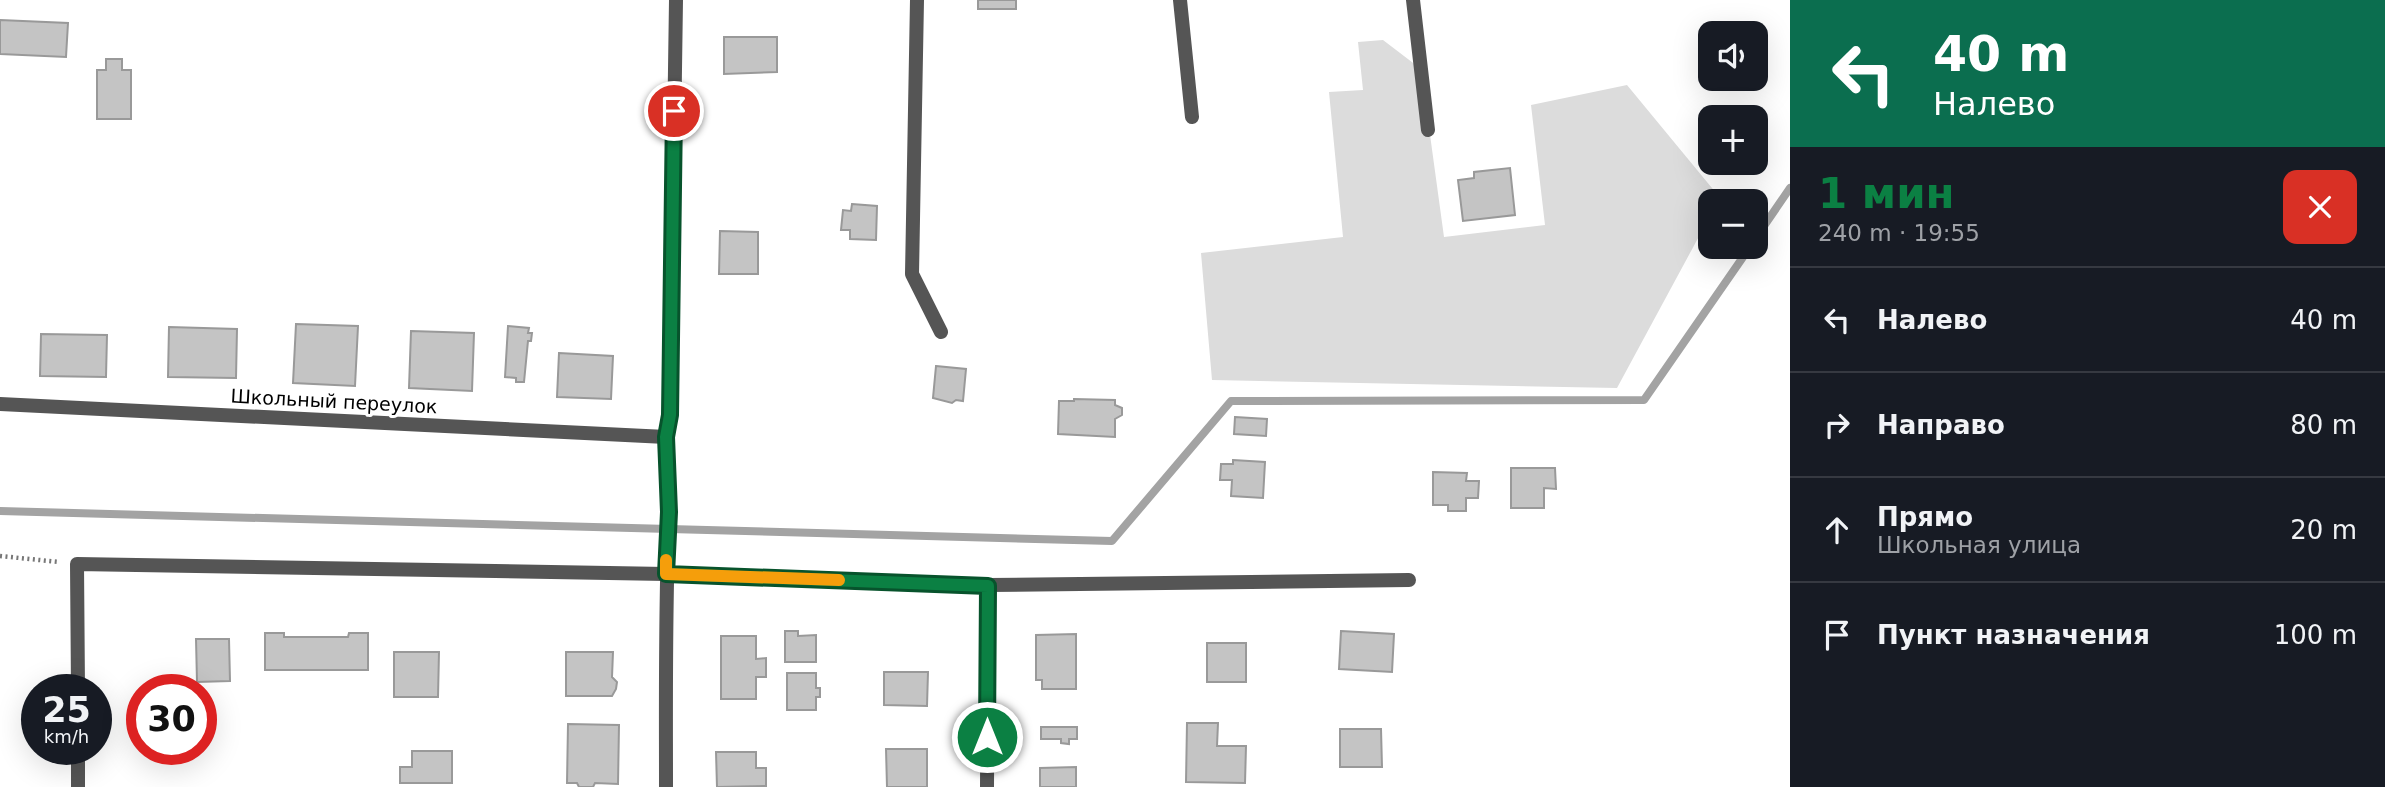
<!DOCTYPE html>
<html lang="ru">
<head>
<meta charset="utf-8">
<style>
  body { margin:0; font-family:"DejaVu Sans",sans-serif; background:#242831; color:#f1f3f6; height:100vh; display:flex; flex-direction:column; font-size:26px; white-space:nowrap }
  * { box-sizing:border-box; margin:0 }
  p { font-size:23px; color:#9ea1a6 }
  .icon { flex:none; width:38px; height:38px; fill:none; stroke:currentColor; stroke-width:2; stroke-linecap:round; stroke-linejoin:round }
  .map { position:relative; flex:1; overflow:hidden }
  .panel { display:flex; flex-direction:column; background:#171b24; width:595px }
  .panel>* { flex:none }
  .top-card { background:#0b6e4f; color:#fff; overflow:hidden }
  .buttons { position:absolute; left:1698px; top:21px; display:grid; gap:14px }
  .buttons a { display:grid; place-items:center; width:70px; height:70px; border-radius:14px; background:#171b24; box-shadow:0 7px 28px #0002; font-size:35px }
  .speed { position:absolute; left:21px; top:674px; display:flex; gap:14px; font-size:35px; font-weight:700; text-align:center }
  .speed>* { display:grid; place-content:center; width:91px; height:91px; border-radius:50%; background:#171b24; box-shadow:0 7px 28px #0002; line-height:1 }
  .speed small { font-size:18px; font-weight:400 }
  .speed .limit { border:10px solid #d22; background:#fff; color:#111 }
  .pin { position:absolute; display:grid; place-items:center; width:60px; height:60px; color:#fff; margin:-30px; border:4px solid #fff; border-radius:50%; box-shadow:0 2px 7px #0007 }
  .me { position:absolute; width:77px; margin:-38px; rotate:0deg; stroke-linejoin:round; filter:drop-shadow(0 0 5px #0008) }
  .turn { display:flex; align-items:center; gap:24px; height:147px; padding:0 28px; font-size:32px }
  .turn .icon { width:91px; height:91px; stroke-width:2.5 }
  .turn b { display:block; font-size:49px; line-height:60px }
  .round { display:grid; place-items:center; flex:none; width:74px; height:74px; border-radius:14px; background:#242831 }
  .headline { display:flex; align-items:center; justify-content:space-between; height:119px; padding:0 28px }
  h1 { font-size:42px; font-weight:600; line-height:52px; color:#0b8043 }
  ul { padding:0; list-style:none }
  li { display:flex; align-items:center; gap:21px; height:105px; padding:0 28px; border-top:2px solid #363941 }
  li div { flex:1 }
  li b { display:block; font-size:26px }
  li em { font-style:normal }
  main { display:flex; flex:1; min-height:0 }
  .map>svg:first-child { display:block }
  .green { fill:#dcdcdc }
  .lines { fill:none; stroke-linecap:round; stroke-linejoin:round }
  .stream { stroke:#a3a3a3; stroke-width:8 }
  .building { fill:#c4c4c4; stroke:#999; stroke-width:2 }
  .path { stroke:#777; stroke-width:4.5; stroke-dasharray:2 3.5; stroke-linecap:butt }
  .street { stroke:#555; stroke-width:14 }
  .route-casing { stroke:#07532c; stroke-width:18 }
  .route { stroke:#0b8043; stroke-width:12 }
  .slow { stroke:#f59e0b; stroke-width:12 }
  .labels { text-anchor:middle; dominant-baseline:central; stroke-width:6; stroke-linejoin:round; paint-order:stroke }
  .street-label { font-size:19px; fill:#000; stroke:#fff }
</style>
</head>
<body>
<main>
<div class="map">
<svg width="1790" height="787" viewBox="0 0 1790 787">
  <rect width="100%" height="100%" fill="#fff"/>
  <path class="green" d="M1383,40L1421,69L1444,237L1545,225L1531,105L1627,85L1721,199L1719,201H1710V216L1617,388L1212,380L1201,253L1343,237L1329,92L1363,90L1358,42Z"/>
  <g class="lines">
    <path class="stream" d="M1755,239L1790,188
      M0,511L1112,541L1231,401L1644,400L1750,247"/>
  </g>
  <path class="building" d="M978,0H1016V9H978Z
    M0,20L68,23L66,57L0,54Z
    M724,37H777V72L724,74Z
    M106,59H122V70H131V119H97V70H106Z
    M1510,168L1515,215L1463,221L1458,180L1474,178V172Z
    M852,204L877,206L876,240L850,239V230H841L843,210L851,211Z
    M720,231L758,232V274H719Z
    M296,324L358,326L355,386L293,383Z
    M508,326L529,328L528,333H532L531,341H528L524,382H516V378L505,377Z
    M169,327L237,329L236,378L168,377Z
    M411,331L474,333L472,391L409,388Z
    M41,334L107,335L106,377L40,376Z
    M559,353L613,356L611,399L557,397Z
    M936,366L966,369L963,401L956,400L952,403L933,398Z
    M1074,399L1115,400V405L1122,408V415L1115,419V437L1058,434L1059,401H1074Z
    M1235,417L1267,419L1266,436L1234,434Z
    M1233,460L1265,462L1263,498L1231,496L1232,480H1220L1221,464H1233Z
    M1511,468H1555L1556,489L1544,488V508H1511Z
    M1433,472L1467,473L1466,481H1479L1478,498H1466V511H1448V505H1433Z
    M785,631H798V636L816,635V662H785Z
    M1341,631L1394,634L1392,672L1339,669Z
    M265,633H284V637H348L349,633H368V670H265Z
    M1076,634V689H1042V680H1036V635Z
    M721,636H756V659L766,658V677H756V699H721Z
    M196,639H229L230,681L197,682Z
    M1207,643H1246V682H1207Z
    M394,652H439L438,697H394Z
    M566,652H613L612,677L617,682L616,689L612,696H566Z
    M884,672H928L927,706L884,705Z
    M787,673H816V688H820V697H816V710H787Z
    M1187,723H1218L1217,746H1246L1245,783L1186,782Z
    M568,724L619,725L618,784L595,783L593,787H579L577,783H567Z
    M1041,727H1077V739H1069V744L1061,743V739H1041Z
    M1340,729H1381L1382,767H1340Z
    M886,749H927V787H887Z
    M412,751H452V783H400V767H412Z
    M716,752H756V768H766V786L717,787Z
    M1076,767V787H1040V768Z"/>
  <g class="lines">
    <path class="path" d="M0,556L59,562"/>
    <path class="street" d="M917,0L912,274L941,332
      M1180,0L1192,117
      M1413,0L1428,130
      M0,404L666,437
      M78,690L77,564L666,574L988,585L1409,580
      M78,749V787
      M666,787C666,696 665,606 669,515C670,481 664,448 670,415L676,0
      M987,787L988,585"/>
  </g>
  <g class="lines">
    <g class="route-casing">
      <path id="route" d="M674,111L670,415L666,437L669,512L666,574L988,586L987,737"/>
    </g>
    <use href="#route" class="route"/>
    <path class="slow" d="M666,560V574L839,580"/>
  </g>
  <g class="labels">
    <g class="street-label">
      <text transform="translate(334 401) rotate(3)">Школьный переулок</text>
    </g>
  </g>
</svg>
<div class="buttons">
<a><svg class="icon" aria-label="sound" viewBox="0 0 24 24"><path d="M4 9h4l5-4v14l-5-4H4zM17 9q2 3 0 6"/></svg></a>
<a>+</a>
<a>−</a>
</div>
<div class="speed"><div>25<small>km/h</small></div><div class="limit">30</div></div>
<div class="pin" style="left:674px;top:111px;background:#d93025"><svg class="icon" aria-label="arrive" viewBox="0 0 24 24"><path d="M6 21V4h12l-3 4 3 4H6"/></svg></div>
<svg class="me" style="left:987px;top:737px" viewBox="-20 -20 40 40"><circle r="17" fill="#0b8043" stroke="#fff" stroke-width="3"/><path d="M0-11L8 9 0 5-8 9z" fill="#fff"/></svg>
</div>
<section class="panel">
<div class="top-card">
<div class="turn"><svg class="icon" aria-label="left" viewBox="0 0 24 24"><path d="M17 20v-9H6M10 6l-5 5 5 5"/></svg><div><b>40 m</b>Налево</div></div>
</div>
<div class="headline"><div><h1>1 мин</h1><p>240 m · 19:55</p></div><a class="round" style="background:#d93025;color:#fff"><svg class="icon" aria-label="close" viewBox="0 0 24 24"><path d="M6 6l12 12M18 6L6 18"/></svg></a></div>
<ul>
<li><svg class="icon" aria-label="left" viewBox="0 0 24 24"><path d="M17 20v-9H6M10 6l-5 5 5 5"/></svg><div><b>Налево</b></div><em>40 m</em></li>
<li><svg class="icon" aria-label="right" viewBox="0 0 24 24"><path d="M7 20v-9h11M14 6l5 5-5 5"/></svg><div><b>Направо</b></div><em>80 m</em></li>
<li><svg class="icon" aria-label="ahead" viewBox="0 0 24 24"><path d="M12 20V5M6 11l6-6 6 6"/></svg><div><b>Прямо</b><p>Школьная улица</p></div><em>20 m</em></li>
<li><svg class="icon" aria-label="arrive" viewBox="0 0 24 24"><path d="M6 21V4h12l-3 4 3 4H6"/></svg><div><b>Пункт назначения</b></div><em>100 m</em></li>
</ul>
</section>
</main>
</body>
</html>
